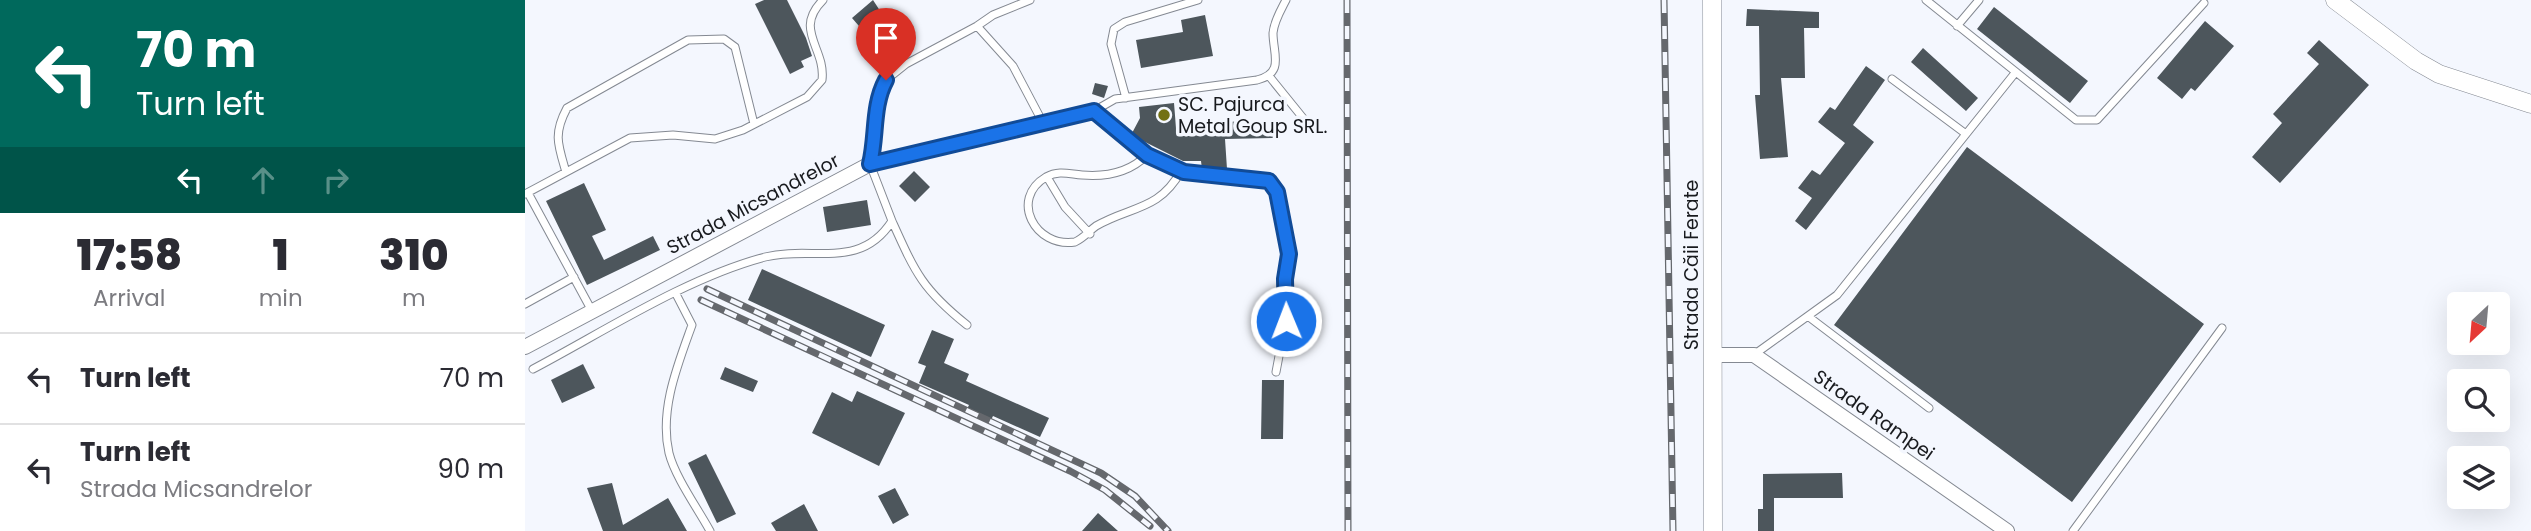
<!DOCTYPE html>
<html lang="en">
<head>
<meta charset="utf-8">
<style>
  body { margin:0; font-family:Poppins,sans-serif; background:#f2f2f3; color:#2b2b33; height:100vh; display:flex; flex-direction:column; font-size:26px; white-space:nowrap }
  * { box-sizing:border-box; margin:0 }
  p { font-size:23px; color:#7c7c81 }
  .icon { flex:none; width:38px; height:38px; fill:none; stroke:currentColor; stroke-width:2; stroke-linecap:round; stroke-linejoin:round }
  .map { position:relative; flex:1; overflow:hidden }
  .side { display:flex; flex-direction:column; background:#fff; width:525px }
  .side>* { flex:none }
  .banner { background:#00695c; color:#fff; overflow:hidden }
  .needle { width:46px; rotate:206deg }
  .buttons { position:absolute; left:1922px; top:292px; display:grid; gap:14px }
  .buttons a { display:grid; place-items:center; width:63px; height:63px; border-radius:7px; background:#fff; box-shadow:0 7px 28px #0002; font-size:35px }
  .pin { position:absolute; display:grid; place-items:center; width:60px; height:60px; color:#fff; margin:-72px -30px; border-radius:50% 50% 50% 0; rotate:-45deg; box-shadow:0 0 7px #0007 }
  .pin .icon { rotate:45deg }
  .me { position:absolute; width:77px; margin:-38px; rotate:359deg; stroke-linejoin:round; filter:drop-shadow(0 0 5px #0008) }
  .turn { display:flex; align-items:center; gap:24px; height:147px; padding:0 21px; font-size:32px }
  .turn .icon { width:91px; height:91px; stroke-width:2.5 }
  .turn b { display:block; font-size:49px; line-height:60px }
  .lanes { display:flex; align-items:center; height:66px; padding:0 21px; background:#0003; justify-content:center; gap:35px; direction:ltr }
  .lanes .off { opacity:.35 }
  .eta { display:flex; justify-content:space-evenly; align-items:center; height:119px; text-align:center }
  .eta b { font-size:42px; font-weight:800; line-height:49px }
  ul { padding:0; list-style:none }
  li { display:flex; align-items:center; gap:21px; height:91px; padding:0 21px; border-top:2px solid #e1e1e2 }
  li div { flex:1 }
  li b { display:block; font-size:26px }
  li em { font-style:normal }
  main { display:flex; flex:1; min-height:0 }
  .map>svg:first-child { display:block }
  .building { fill:#4d565c }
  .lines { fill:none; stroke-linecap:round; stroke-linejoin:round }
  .service-casing { stroke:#848992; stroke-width:9 }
  .minor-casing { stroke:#848992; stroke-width:16 }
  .tertiary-casing { stroke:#848992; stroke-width:19 }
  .service { stroke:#fff; stroke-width:7 }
  .minor { stroke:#fff; stroke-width:14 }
  .tertiary { stroke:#fff; stroke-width:18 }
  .rail-casing { stroke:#65686d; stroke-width:7 }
  .rail { stroke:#f4f7fe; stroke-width:4.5; stroke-dasharray:13; stroke-linecap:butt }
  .route-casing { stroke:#114b97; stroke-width:18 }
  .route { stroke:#1a73e8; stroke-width:12 }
  .poi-dot { fill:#727013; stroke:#f4f7fe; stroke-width:2.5 }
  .labels { text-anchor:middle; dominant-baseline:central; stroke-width:7; stroke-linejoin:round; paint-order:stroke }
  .poi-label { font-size:19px; fill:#181a1e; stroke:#f4f7fe; text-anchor:start }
  .street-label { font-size:19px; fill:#181a1e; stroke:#f4f7fe }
</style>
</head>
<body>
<main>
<section class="side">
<div class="banner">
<div class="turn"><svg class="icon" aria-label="left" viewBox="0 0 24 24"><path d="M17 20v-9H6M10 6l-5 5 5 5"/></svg><div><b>70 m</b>Turn left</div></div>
<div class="lanes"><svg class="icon" aria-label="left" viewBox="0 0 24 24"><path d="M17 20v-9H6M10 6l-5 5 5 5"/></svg><svg class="icon off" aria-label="ahead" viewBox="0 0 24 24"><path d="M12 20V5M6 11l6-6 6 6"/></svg><svg class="icon off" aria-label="right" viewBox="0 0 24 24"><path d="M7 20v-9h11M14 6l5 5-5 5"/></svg></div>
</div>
<div class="eta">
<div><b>17:58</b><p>Arrival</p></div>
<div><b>1</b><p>min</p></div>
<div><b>310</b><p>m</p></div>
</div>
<ul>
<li><svg class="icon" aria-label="left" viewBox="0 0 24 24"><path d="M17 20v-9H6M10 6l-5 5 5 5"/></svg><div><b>Turn left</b></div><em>70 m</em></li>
<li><svg class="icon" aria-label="left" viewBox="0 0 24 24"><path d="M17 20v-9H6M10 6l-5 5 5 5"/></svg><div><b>Turn left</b><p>Strada Micsandrelor</p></div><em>90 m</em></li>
</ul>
</section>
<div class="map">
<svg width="2006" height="531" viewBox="0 0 2006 531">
  <rect width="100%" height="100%" fill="#f4f7fe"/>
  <path class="building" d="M239,0H262L281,38L287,56L276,61L279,67L265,74L230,4Z
    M348,0L376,43L362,53L344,30L340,33L327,18Z
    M1469,7L1563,81L1545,103L1452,29Z
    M1222,9L1294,12V28H1279L1280,78H1256L1263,157L1235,159L1230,95H1235L1234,26H1221Z
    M680,15L688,56L616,68L611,40L658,32L656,20Z
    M1680,21L1709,46L1670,91L1666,88L1657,99L1632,78Z
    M1794,40L1844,85L1755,183L1727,157L1757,123L1748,114L1794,64L1782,53Z
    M1398,48L1453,98L1441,111L1386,62Z
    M1341,66L1360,80L1328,125L1349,142L1281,230L1270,221L1287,198L1273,188L1287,170L1295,175L1320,143L1293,122L1305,107L1310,110Z
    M570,83L583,86L579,98L567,94Z
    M649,103L651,128L689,125V122L749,121V138L700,139L702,169L684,170L677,169L676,161H658L606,135L615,118L614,107Z
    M1442,147L1679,324L1547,502L1309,325Z
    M389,171L405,187L390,202L374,186Z
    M59,183L81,230L67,236L79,260L128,236L135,250L62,285L21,201Z
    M342,200L346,225L302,232L298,207Z
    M237,269L360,325L346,357L223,300Z
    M407,330L429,339L419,363L444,374L441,381L524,418L515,437L468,416L466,420L442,409L444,405L394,383L401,366L393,363Z
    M58,364L70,388L37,403L26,380Z
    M200,367L233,381L228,392L195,379Z
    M737,380H759L758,439H736Z
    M332,391L380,413L354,466L287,433L307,392L327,402Z
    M181,454L211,514L192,523L163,463Z
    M1317,473L1318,498H1249V531H1233V509H1238V474Z
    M87,483L98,525L143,498L162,531H78L62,488Z
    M370,488L384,515L368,524L353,496Z
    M279,504L293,531H251L246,523Z
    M573,513L593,531H557Z"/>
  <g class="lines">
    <g class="service-casing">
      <path id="service" d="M505,0L468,15L452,26L488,66L517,121
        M1401,0L1551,120H1572L1679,3
        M1432,26L1454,0
        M744,76L778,118
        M1367,79L1441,134
        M601,98L586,44L589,29L600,22L673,0
        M622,155C605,172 581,177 557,175C544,174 534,170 521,177C484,199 510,248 550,242C559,238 564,231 571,226C605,206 634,211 656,171
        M41,172C33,145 28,134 42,108L163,40L199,39L210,47L229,124
        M522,177L540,207L565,234
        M3,193L67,311
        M0,194L105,138L148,135L190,139L218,130L282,97L297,80C301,48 268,30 298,0
        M367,221C390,272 397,289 442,325
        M151,294L167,325C153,364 134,410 144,453C150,477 173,509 185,531
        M0,304L49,277
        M1284,317L1404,408
        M1230,354L1312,295L1490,73
        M8,369C80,331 161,278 240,257C287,245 335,271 367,221L345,164L355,91L361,80L381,64L452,26
        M751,372L763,308L760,279L764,254L753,192L744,181L732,177H688L656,171L622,155L587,129L569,111L590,99L732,80C760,73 748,54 748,33C749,21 756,10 761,0
        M1548,531L1697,328"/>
    </g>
    <g class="minor-casing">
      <path id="minor" d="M0,347L345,164L569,111
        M1187,355H1229L1482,531"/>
    </g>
    <g class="tertiary-casing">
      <path id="tertiary" d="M1187,0L1188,531
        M1810,0L1891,61L1914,74L2006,104"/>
    </g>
    <use href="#service" class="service"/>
    <use href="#minor" class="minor"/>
    <use href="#tertiary" class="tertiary"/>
    <g class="rail-casing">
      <path id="rail" d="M822,0L823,531
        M1139,0L1148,531
        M182,289L576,473L610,496L643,531
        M176,300L545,471L580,490L625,526"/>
    </g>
    <use href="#rail" class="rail"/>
  </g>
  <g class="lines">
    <g class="route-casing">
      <path id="route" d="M361,80C347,106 352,136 345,164L569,111L622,155L659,172L744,181L752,192L764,254L760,279L761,321"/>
    </g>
    <use href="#route" class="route"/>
  </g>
  <circle class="poi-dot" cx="639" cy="115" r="7"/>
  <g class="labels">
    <g class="poi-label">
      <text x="653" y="104">SC. Pajurca<tspan x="653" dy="22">Metal Goup SRL.</tspan></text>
    </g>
    <g class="street-label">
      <text transform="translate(228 204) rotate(-28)">Strada Micsandrelor</text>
      <text transform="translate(1166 265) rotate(-90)">Strada Căii Ferate</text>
      <text transform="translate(1349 415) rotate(35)">Strada Rampei</text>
    </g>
  </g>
</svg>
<div class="buttons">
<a><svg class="needle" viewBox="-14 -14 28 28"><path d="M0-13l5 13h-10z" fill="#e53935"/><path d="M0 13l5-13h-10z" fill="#7c7c81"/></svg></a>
<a><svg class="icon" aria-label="search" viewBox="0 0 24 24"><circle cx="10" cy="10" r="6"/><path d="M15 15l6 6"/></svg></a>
<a><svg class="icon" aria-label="layers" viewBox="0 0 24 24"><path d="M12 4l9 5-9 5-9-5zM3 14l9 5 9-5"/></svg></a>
</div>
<div class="pin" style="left:361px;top:80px;background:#d93025"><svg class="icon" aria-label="arrive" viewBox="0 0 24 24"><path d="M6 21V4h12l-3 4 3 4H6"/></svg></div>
<svg class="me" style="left:761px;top:321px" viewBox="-20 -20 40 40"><circle r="17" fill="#1a73e8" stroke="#fff" stroke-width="3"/><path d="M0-11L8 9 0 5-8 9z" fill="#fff"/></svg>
</div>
</main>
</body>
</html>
